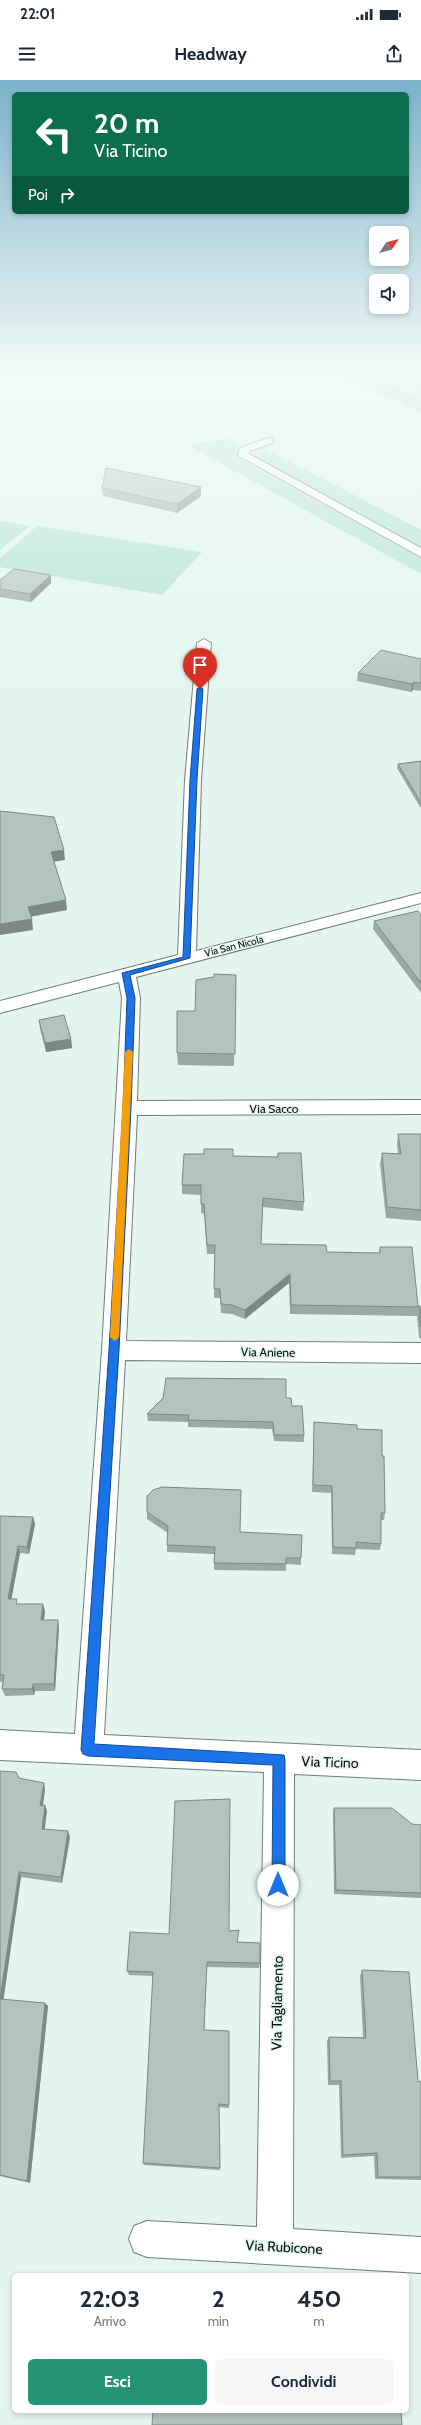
<!DOCTYPE html>
<html lang="it">
<head>
<meta charset="utf-8">
<style>
  body { margin:0; font-family:Cabin,sans-serif; background:#f6f6f7; color:#1f2937; height:100vh; display:flex; flex-direction:column; font-size:15px; white-space:nowrap }
  * { box-sizing:border-box; margin:0 }
  p { font-size:13px; color:#747a83 }
  .icon { flex:none; width:22px; height:22px; fill:none; stroke:currentColor; stroke-width:2; stroke-linecap:round; stroke-linejoin:round }
  .map { position:relative; flex:1; overflow:hidden }
  .details { position:absolute; left:12px; top:2193px; width:397px; height:140px; display:flex; flex-direction:column; background:#fff; border-radius:6px; box-shadow:0 2px 6px #0003 }
  .details>* { flex:none }
  .guide { position:absolute; left:12px; top:12px; width:397px; height:122px; border-radius:6px; box-shadow:0 2px 6px #0003; background:#0b6e4f; color:#fff; overflow:hidden }
  .needle { width:26px; rotate:55deg }
  .buttons { position:absolute; left:369px; top:146px; display:grid; gap:8px }
  .buttons a { display:grid; place-items:center; width:40px; height:40px; border-radius:6px; background:#fff; box-shadow:0 2px 6px #0003; font-size:20px }
  .pin { position:absolute; display:grid; place-items:center; width:34px; height:34px; color:#fff; margin:-41px -17px; border-radius:50% 50% 50% 0; rotate:-45deg; box-shadow:0 0 4px #0007 }
  .pin .icon { rotate:45deg }
  .me { position:absolute; width:44px; margin:-22px; rotate:0deg; stroke-linejoin:round; filter:drop-shadow(0 0 3px #0008) }
  .turn { display:flex; align-items:center; gap:14px; height:84px; padding:0 16px; font-size:18px }
  .turn .icon { width:52px; height:52px; stroke-width:2.5 }
  .turn b { display:block; font-size:28px; line-height:34px }
  .then { display:flex; align-items:center; height:38px; padding:0 16px; background:#0003; gap:8px; font-size:15px }
  .eta { display:flex; justify-content:space-evenly; align-items:center; height:68px; text-align:center }
  .eta b { font-size:24px; font-weight:700; line-height:28px }
  .button { display:flex; gap:8px; margin-top:auto; padding:8px 16px }
  .button a { flex:1; height:46px; border-radius:6px; background:#259475; color:#fff; font-size:16px; font-weight:700; line-height:46px; text-align:center }
  .button a+a { background:#f6f6f7; color:#1f2937 }
  .status { display:flex; justify-content:space-between; align-items:center; height:28px; padding:0 20px; background:#fff; direction:ltr }
  .status svg { height:11px; fill:currentColor }
  header { display:flex; justify-content:space-between; align-items:center; height:52px; padding:0 16px; background:#fff; font-size:18px; font-weight:700 }
  .map>svg:first-child { display:block }
  .green { fill:#b0e3cf }
  .lines { fill:none; stroke-linecap:round; stroke-linejoin:round }
  .minor-casing { stroke:#6f7f79; stroke-width:2 }
  .minor { fill:#fff; fill-rule:evenodd }
  .wall { fill:#9aa9a3 }
  .shaded-wall { fill:#7d8984 }
  .building { fill:#b3c4bd; stroke:#7d8984 }
  .route { fill:#1a73e8; stroke:#114b97 }
  .slow { fill:#f59e0b }
  .labels { text-anchor:middle; dominant-baseline:central; stroke-width:3; stroke-linejoin:round; paint-order:stroke }
  .far-street-label { font-size:10px; fill:#090f0c; stroke:#e3f5ee }
  .street-label { font-size:12px; fill:#090f0c; stroke:#e3f5ee }
  .near-street-label { font-size:14px; fill:#090f0c; stroke:#e3f5ee }
</style>
</head>
<body>
<div class="status"><b>22:01</b><svg viewBox="0 0 49 12"><path d="M0 12V9h3v3zM5 12V6h3v6zM10 12V3h3v9zM15 12V0h3v12zM26 1h20v11H26zM47 4h2v5h-2z"/></svg></div>
<header><svg class="icon" aria-label="menu" viewBox="0 0 24 24"><path d="M4 6h16M4 12h16M4 18h16"/></svg>Headway<svg class="icon" aria-label="share" viewBox="0 0 24 24"><path d="M12 15V3M7 8l5-5 5 5M5 13v7h14v-7"/></svg></header>
<div class="map">
<svg width="421" height="2345" viewBox="0 0 421 2345">
  <rect width="100%" height="100%" fill="#e3f5ee"/>
  <path class="green" d="M226,358L241,366L236,370V374L245,382L421,478V494L189,366Z
    M262,367L421,450V466L254,376L252,374Z
    M0,441L30,446L0,470Z
    M37,446L202,472L162,515L0,487V478Z"/>
  <g class="lines">
    <g class="minor-casing">
      <path id="minor" d="M269,358L273,359V363L250,371L249,374L421,468V477L239,376L238,372L242,367Z
        M204,559L211,563L201,700L196,871L421,813V823L136,897L140,918L137,1021L421,1020V1034L137,1035L126,1261L421,1263V1283L125,1280L104,1655L421,1670V1700L294,1694L293,2149L421,2157V2193L147,2177L134,2172L129,2159L134,2146L147,2141L257,2147L264,1692L0,1680V1650L75,1654L102,1270L122,918L119,902L0,933V921L178,875L185,700L197,563Z"/>
    </g>
    <use href="#minor" class="minor"/>
  </g>
  <path class="wall" d="M339,295H421V332Z
    M201,407V416L177,433L103,416L102,408Z
    M51,495V503L31,522L0,517V500Z
    M421,579V611L413,610L411,612L357,601L358,593Z
    M421,681V727H420L397,688L398,684Z
    M421,835V913L373,849L374,841Z
    M236,895L234,986L178,985L177,973L195,931Z
    M39,940L71,959L72,968L46,972L40,949Z
    M398,1054H421V1141L386,1138L380,1084L382,1073L398,1074L397,1065Z
    M278,1073L304,1122L303,1131L263,1127L261,1164L327,1172L379,1173L380,1167L418,1226H421V1258H419L417,1236L290,1234L289,1203L245,1239L232,1234L221,1233L220,1218H214L215,1174H207L204,1134L201,1133V1115L182,1114V1105L233,1076L277,1077Z
    M286,1318L292,1326L304,1355V1362L274,1361L272,1349L188,1347V1342L148,1341L147,1334Z
    M314,1342L357,1349L382,1376L385,1433L384,1440H381V1464L380,1470L356,1469L355,1475L332,1474L331,1413L312,1412L314,1350Z
    M147,1432L240,1452L301,1478V1485L286,1484V1491L214,1490V1474L167,1472V1465L168,1453L147,1439Z
    M0,1436L33,1437L35,1444L29,1474L20,1473L11,1519L18,1524L45,1531L44,1540L59,1547L55,1611H35L34,1615L5,1616L2,1609L3,1602H0Z
    M0,1691L19,1698L45,1709L43,1725H45L47,1731L44,1749L70,1757L62,1803L21,1797L3,1919L45,1923L48,1926L30,2103L0,2096Z
    M334,1728L412,1744L421,1745V1818L334,1814L333,1733Z
    M229,1851L237,1862L260,1883L259,1888L207,1887L204,1950L229,2025V2028L219,2027L220,2090L144,2085L143,2083L153,1896L129,1895L127,1891L169,1854Z
    M362,1890L418,2001L421,2002V2100L375,2099L374,2076L341,2078L339,2005H328L327,1961L329,1957H363L360,1896Z"/>
  <path class="shaded-wall" d="M201,407V416L177,433V424Z
    M51,495V503L31,522L30,514Z
    M414,602L413,610L411,612L412,604Z
    M64,770L65,780L52,782L51,772Z
    M66,820L67,830L29,837L28,827Z
    M32,839L33,850L0,855V844Z
    M71,959L72,968L46,972L45,963Z
    M290,1194L289,1203L245,1239V1230Z
    M33,1437L35,1444L29,1474L27,1467Z
    M18,1466L20,1473L10,1527L8,1519Z
    M43,1524L45,1531L43,1547L41,1540Z
    M58,1540L59,1547L55,1611L54,1604Z
    M33,1604L35,1611L34,1615L32,1609Z
    M44,1703L45,1709L42,1732L40,1726Z
    M45,1725L47,1731L44,1755L42,1749Z
    M68,1751L70,1757L62,1803L61,1797Z
    M19,1792L21,1797L3,1923L0,1919Z
    M45,1923L48,1926L30,2103L27,2101Z"/>
  <path class="building" d="M361,295H421V322Z
    M106,388L201,407L177,424L102,408Z
    M14,489L51,495L30,514L0,509V500Z
    M381,570L421,579V603L414,602L412,604L358,593Z
    M421,681V723L398,684Z
    M0,731L54,737L64,770L51,772L66,820L28,827L32,839L0,844Z
    M418,831L421,835V903L374,841Z
    M214,894L236,895L235,974L177,973V931H195L196,900L214,897Z
    M64,935L71,959L45,963L39,940Z
    M398,1054H421V1130L387,1127L382,1073L401,1074Z
    M204,1069H233V1076L278,1077V1073H301L304,1122L263,1118L261,1164L326,1165L327,1172L380,1173V1167H412L418,1226H421V1247L419,1227L291,1225L290,1194L245,1230L232,1225L221,1224L220,1209H214L215,1165H207L204,1124H201V1105H182L184,1074H204Z
    M166,1298L286,1299V1318H291L292,1326H302L304,1355H274L273,1342L188,1340L189,1335L147,1334L163,1318Z
    M314,1342L357,1345V1349L382,1350V1376H384L385,1433H381V1464L356,1462V1468L333,1467L332,1406L313,1405Z
    M162,1407L241,1410L240,1452L302,1455L301,1478H286V1484L214,1483L215,1467L167,1465L168,1446L147,1432V1416L153,1410Z
    M0,1436L33,1437L27,1467L18,1466L8,1519H17L16,1524H43L41,1540H58L54,1604H33L32,1609H2L4,1595H0Z
    M0,1691L16,1692L19,1698L44,1703L40,1726L45,1725L42,1749L68,1751L61,1797L19,1792L0,1919L45,1923L27,2101L0,2095Z
    M230,1719L229,1851L239,1850L237,1862L260,1863V1883L207,1882L204,1950L229,1951V2025L219,2024L220,2088L143,2083L153,1892L127,1891L130,1852L169,1854L175,1721Z
    M334,1728H392L412,1744L421,1745V1813L336,1810Z
    M362,1890L409,1892L418,2001L421,2002V2097H378L377,2073L343,2075L341,2001H330L329,1957L366,1958Z
    M153,2331H401L402,2345H152Z"/>
  <linearGradient id="sky" x2="0" y2="1"><stop stop-color="#7cb2ca"/><stop offset="0.47" stop-color="#f2faf7"/><stop offset="1" stop-color="#f2faf7" stop-opacity="0"/></linearGradient>
  <rect width="421" height="624" fill="url(#sky)"/>
  <path class="route" d="M200,607L203,609L197,700L190,878L130,895L135,918L131,1028L119,1270L94,1664L284,1675L285,1680V1805L283,1810L278,1812L274,1810L272,1805L273,1685L88,1676L83,1674L81,1670L109,1270L123,1028L127,918L122,893L183,877L190,700L197,609Z"/>
  <path class="slow" d="M129,969L133,972L119,1257L115,1261L110,1257L125,972Z"/>
  <g class="labels">
    <g class="far-street-label">
      <text transform="translate(234 866) rotate(-14)">Via San Nicola</text>
    </g>
    <g class="street-label">
      <text x="274" y="1028">Via Sacco</text>
      <text transform="translate(268 1272) rotate(1)">Via Aniene</text>
    </g>
    <g class="near-street-label">
      <text transform="translate(330 1682) rotate(2)">Via Ticino</text>
      <text transform="translate(277 1923) rotate(-89)">Via Tagliamento</text>
      <text transform="translate(284 2167) rotate(3)">Via Rubicone</text>
    </g>
  </g>
</svg>
<div class="buttons">
<a><svg class="needle" viewBox="-14 -14 28 28"><path d="M0-13l5 13h-10z" fill="#e53935"/><path d="M0 13l5-13h-10z" fill="#747a83"/></svg></a>
<a><svg class="icon" aria-label="sound" viewBox="0 0 24 24"><path d="M4 9h4l5-4v14l-5-4H4zM17 9q2 3 0 6"/></svg></a>
</div>
<div class="pin" style="left:200px;top:609px;background:#d93025"><svg class="icon" aria-label="arrive" viewBox="0 0 24 24"><path d="M6 21V4h12l-3 4 3 4H6"/></svg></div>
<svg class="me" style="left:278px;top:1805px" viewBox="-20 -20 40 40"><circle r="19" fill="#fff"/><path d="M0-13L10 11 0 6-10 11z" fill="#1a73e8"/></svg>
<div class="guide">
<div class="turn"><svg class="icon" aria-label="left" viewBox="0 0 24 24"><path d="M17 20v-9H6M10 6l-5 5 5 5"/></svg><div><b>20 m</b>Via Ticino</div></div>
<div class="then">Poi<svg class="icon" aria-label="right" viewBox="0 0 24 24"><path d="M7 20v-9h11M14 6l5 5-5 5"/></svg></div>
</div>
<section class="details">
<div class="eta">
<div><b>22:03</b><p>Arrivo</p></div>
<div><b>2</b><p>min</p></div>
<div><b>450</b><p>m</p></div>
</div>
<div class="button"><a>Esci</a><a>Condividi</a></div>
</section>
</div>
</body>
</html>
